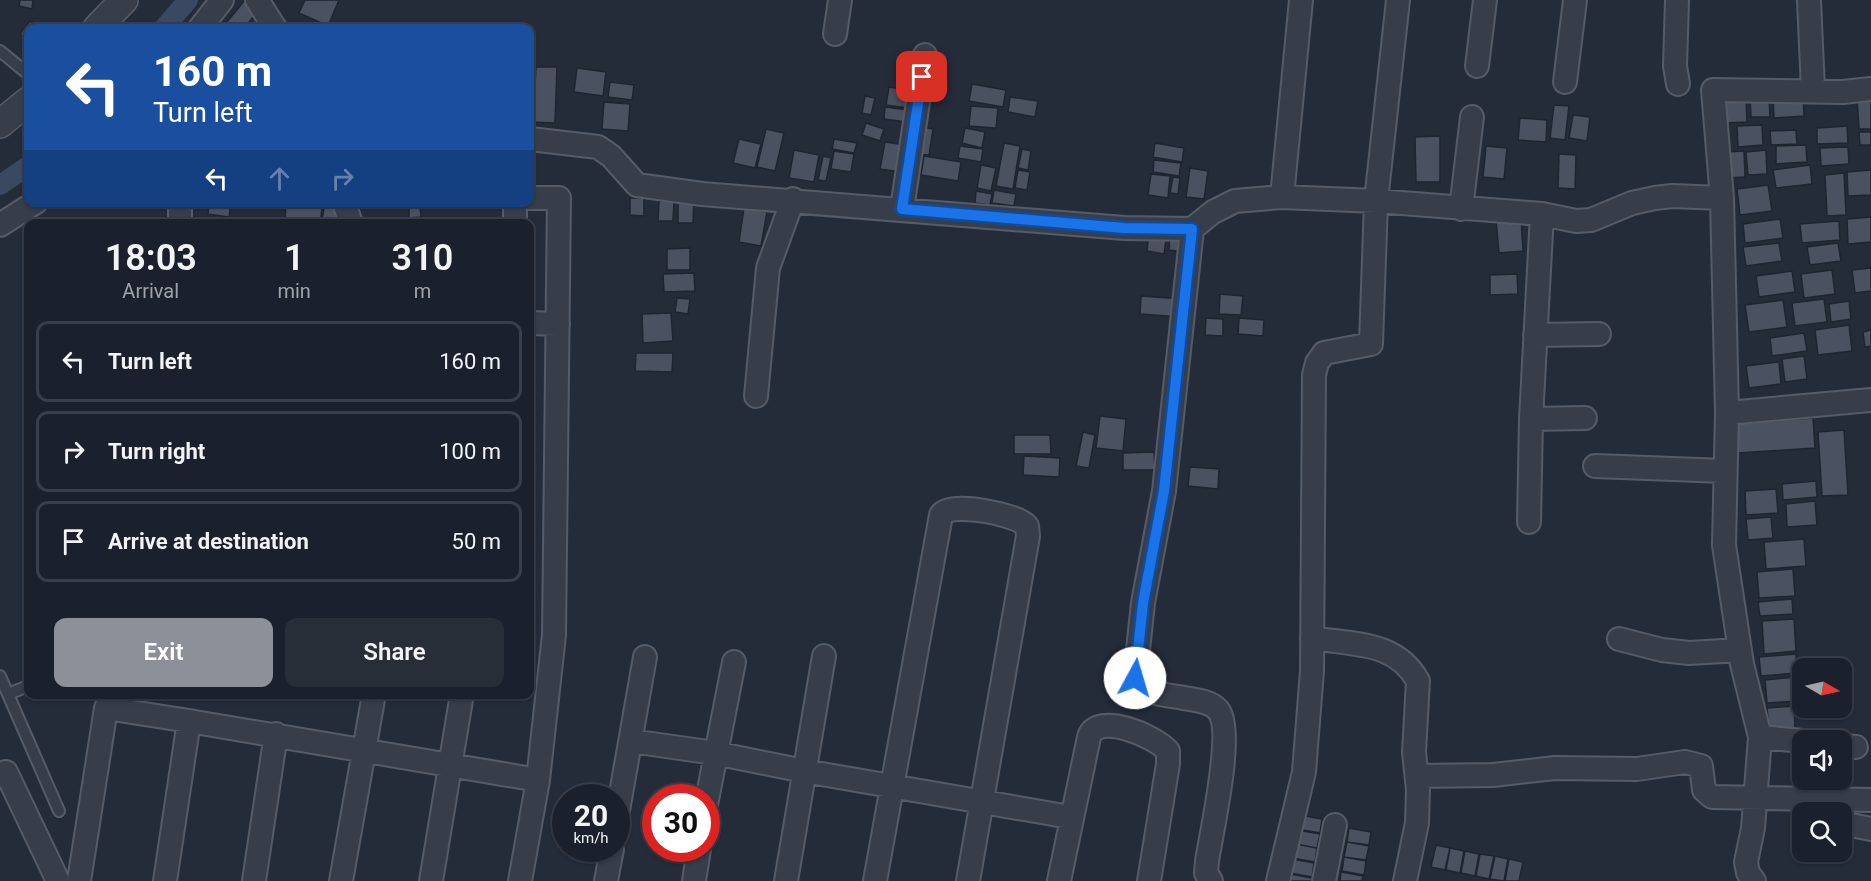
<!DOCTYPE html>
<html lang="en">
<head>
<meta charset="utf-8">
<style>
  body { margin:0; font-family:Roboto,sans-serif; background:#282e38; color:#f1f3f6; height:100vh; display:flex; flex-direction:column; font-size:22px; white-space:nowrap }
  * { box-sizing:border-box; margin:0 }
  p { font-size:20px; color:#a0a3a9 }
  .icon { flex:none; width:33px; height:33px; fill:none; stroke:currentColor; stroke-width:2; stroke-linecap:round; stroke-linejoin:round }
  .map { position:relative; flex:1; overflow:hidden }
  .sheet { position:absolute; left:24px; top:219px; width:510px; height:480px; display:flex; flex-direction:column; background:#1b212c; border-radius:12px; box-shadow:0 2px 4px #0004,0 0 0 2px #393e48 }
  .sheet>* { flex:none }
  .top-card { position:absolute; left:24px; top:24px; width:510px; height:183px; border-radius:12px; box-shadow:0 2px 4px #0004,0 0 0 2px #393e48; background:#1a4fa0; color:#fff; overflow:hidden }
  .needle { width:39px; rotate:99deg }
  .tools { position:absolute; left:1792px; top:658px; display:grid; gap:12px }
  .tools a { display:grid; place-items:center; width:60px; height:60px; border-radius:12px; background:#1b212c; box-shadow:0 2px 4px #0004,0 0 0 2px #393e48; font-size:30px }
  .speed { position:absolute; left:552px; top:784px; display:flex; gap:12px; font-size:30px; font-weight:700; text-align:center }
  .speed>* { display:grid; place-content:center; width:78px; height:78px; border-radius:50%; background:#1b212c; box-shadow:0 2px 4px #0004,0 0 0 2px #393e48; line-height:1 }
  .speed small { font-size:15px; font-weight:400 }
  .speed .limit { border:9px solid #d22; background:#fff; color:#111 }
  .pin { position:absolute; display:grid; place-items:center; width:51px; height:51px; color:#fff; margin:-26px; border-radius:12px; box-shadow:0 3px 9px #0006 }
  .me { position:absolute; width:66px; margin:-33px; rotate:6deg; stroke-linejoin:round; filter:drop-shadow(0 0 4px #0008) }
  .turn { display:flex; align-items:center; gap:21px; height:126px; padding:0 30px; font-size:27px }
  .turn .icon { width:78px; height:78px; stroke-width:2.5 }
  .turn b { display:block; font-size:42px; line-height:51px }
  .lanes { display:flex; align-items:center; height:57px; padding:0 30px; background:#0003; justify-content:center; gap:30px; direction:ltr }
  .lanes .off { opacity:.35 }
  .eta { display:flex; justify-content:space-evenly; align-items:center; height:102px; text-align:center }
  .eta b { font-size:36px; font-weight:600; line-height:42px }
  .primary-button { display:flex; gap:12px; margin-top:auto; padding:12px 30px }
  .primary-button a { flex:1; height:69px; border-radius:12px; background:#8c9099; color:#fff; font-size:24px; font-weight:600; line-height:69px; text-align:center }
  .primary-button a+a { background:#282e38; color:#f1f3f6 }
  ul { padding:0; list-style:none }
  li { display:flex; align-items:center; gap:18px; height:81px; margin:0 12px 9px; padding:0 18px; border:3px solid #393e48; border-radius:12px }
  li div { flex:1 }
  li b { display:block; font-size:22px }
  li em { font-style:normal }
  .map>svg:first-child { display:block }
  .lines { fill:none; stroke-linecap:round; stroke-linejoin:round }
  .canal { stroke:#3a4862; stroke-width:20 }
  .building { fill:#4a5262; stroke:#1e2531; stroke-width:1.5 }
  .service-casing { stroke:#555c68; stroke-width:14 }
  .minor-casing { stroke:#555c68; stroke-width:26 }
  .tertiary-casing { stroke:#555c68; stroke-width:30 }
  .service { stroke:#373e4a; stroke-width:10 }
  .minor { stroke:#373e4a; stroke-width:22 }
  .tertiary { stroke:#373e4a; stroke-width:27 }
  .route-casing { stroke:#114b97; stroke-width:15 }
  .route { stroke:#1a73e8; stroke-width:10 }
</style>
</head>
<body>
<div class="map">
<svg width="1871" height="881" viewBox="0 0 1871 881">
  <rect width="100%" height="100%" fill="#242c3a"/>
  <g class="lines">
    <path class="canal" d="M164,28L188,0
      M0,185L28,166"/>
  </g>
  <path class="building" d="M20,0H33L32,9L19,6Z
    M245,0H252L261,8L244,28H222Z
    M305,0H339L328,26L299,13Z
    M30,21L40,28H28V41L20,34Z
    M536,67H557L555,123L533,122Z
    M577,68L606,72L603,96L574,92Z
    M610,82L634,85L632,100L608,97Z
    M972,84L1006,90L1003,107L969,101Z
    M889,87L918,92L915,109L886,105Z
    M1803,94L1804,116L1774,118L1773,95Z
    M1769,95L1770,117H1751L1750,96Z
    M1871,95V129H1859L1857,96Z
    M865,96L875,98L871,115L862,113Z
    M1010,97L1038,101L1035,117L1008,112Z
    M1746,98L1747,122L1724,123L1722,99Z
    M604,102L630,104L628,131L602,129Z
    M1554,105L1569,106L1565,140L1550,138Z
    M971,106L998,108L996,128L969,126Z
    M885,107L908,110L907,122L884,119Z
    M1573,115L1590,117L1587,141L1569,138Z
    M1520,118L1547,120L1546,142L1518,140Z
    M866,123L884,129L880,141L862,135Z
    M1762,125L1763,145L1738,147L1737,126Z
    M1847,126L1848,143L1817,144V128Z
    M922,127L933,129L929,155L917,154Z
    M965,128L985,132L982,148L962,143Z
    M766,129L784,133L775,171L757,167Z
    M1796,130L1797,144L1771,145L1770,131Z
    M1859,132H1871V145H1860Z
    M1440,136V182H1416L1415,137Z
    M739,139L761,144L755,168L733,163Z
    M834,139L857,143L854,153L832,149Z
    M885,142L906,145L901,172L880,169Z
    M1004,143L1020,146L1013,189L996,186Z
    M1155,143L1184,148L1182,162L1153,157Z
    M1806,145L1807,162L1776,164V146Z
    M960,146L983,149L981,162L958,158Z
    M1486,146L1507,148L1504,179L1483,177Z
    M1848,147L1849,164L1821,166L1820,148Z
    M1022,149L1031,151L1028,170L1018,168Z
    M794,150L819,155L814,182L789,178Z
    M1766,150L1767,174L1748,175L1746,152Z
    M834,151L854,154L851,172L831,169Z
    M1744,151L1745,177L1726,178L1725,152Z
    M1559,154L1576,155L1575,189L1558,188Z
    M823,156L831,158L826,181L818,180Z
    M924,156L961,162L958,181L921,175Z
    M1154,160L1181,163L1179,176L1153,172Z
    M981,165L996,168L991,191L977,188Z
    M1810,165L1812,184L1776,188L1773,170Z
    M1190,168L1208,171L1204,199L1186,197Z
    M1018,170L1030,172L1027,190L1015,188Z
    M1871,170V195L1848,196L1847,172Z
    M1844,173L1846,215L1827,216L1825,175Z
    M1151,174L1170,176L1168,198L1148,195Z
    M1173,177L1180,178L1178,194L1170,193Z
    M1768,185L1772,211L1740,215L1737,189Z
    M994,190L1016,194L1014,206L992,203Z
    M976,191L992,194L990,205L975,203Z
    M678,195L694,196L693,223H678Z
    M630,198H644V216L630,215Z
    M659,201H674L673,221H658Z
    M209,202H231L229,217L208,214Z
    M251,202H275V203L252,207Z
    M286,204L322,208L320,224L285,220Z
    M325,204L343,207L340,224H321Z
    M409,206H420L421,217L409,218Z
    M744,208L767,212L761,246L739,242Z
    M1871,217V242L1848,244L1847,219Z
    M1521,218L1523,251L1499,253L1496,220Z
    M1780,219L1783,238L1745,243L1743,224Z
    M1839,221L1840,240L1802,243L1800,224Z
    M1149,231L1167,233L1164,254L1147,251Z
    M1170,232L1187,233L1185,252L1169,250Z
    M1779,243L1782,261L1746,266L1743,247Z
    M1838,243L1841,261L1810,265L1807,247Z
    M690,248V270H667V249Z
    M1871,268V291L1855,293L1852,270Z
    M1832,270L1835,294L1804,298L1801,274Z
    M1792,271L1795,292L1759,297L1756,276Z
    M694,273L695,291L664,292L663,274Z
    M1517,274L1518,294L1490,295V275Z
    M1220,294L1243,296L1241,315L1219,314Z
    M1141,296L1182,299L1181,317L1140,314Z
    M677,298L690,299L688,314L675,312Z
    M1824,299L1827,322L1795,326L1792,303Z
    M1783,300L1787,327L1749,332L1745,305Z
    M1849,301L1851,319L1831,322L1829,304Z
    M671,313L673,341L643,343L642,314Z
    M1206,318L1223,319V336L1205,335Z
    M1239,318L1264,320L1263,336L1238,334Z
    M1849,325L1852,351L1818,355L1815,330Z
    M1871,330V346L1865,347L1863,332Z
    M1804,333L1807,351L1772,356L1770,338Z
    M636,353H673L672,372L635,371Z
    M1804,356L1807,379L1785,382L1782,359Z
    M1779,362L1781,384L1749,388L1746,366Z
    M1100,416L1126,419L1123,451L1096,448Z
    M1813,418L1815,448L1738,453L1736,423Z
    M1844,430L1848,495L1822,496L1818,432Z
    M1083,432L1095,435L1089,468L1076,466Z
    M1014,435H1050L1051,454H1014Z
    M1154,452L1155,470H1123V453Z
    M1024,456L1060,458L1059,477L1023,475Z
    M1190,467L1219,469L1218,489L1188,486Z
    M1816,481L1817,497L1783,500L1782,484Z
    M1776,489L1778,513L1746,515L1745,491Z
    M1815,501L1817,525L1787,527L1786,504Z
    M1771,517L1773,538L1748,540L1746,519Z
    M1804,539L1806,566L1766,569L1764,542Z
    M1793,569L1795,596L1759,598L1757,572Z
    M1792,599L1793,614L1760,616L1758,602Z
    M1794,619L1796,651L1764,654L1762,621Z
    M1796,654L1797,673L1761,676L1759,657Z
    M1794,677L1796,701L1767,703L1765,680Z
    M1794,706L1795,728L1769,730L1767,708Z
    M1300,815L1322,819L1320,833L1298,829Z
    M1349,828L1371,832L1369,845L1347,842Z
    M1297,830L1320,834L1317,848L1295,844Z
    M1347,842L1369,846L1366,860L1344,857Z
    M1295,844L1317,848L1315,862L1292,858Z
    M1436,845L1450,848L1445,870L1431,867Z
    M1450,848L1464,851L1460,873L1446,870Z
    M1465,851L1479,854L1475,876L1461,873Z
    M1480,854L1494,856L1489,879L1476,876Z
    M1495,856L1508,859L1504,881L1490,879Z
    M1344,857L1366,861L1364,875L1342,871Z
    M1292,859L1314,863L1312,877L1290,873Z
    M1509,859L1523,862L1519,881H1505Z
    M1341,872L1363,876L1362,881H1340Z
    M1290,874L1312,878L1311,881H1289Z"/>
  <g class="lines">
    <g class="service-casing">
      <path id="service" d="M0,51L28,74
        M0,676L59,811
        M8,694L28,686"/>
    </g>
    <g class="minor-casing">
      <path id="minor" d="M257,0L275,28
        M1677,0L1675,66L1678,84
        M1809,0L1813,90
        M200,28L222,0
        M835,34L840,0
        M1477,66L1485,0
        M1565,82L1575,0
        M530,139L598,147L611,156L637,185L702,194L1124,228L1192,229L1213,212L1235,201L1282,197L1376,201L1542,214L1576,221L1591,220L1632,203L1655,198L1672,196L1722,198
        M1282,197L1301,0
        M344,202L351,224
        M902,209L925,55
        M1461,209L1472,117
        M180,224V202
        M515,224V202
        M0,225L36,202
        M1192,229L1164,491L1143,603L1135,678C1146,695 1161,694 1179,697C1192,700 1210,700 1218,710C1235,730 1211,834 1207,861L1206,873L1211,881
        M530,323L558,324
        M1535,335L1599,334
        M756,396L768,268L793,199
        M1727,413L1871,400
        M1531,419L1585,418
        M1595,466L1725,471
        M1529,522L1531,419L1542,214
        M1312,638C1354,645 1396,641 1418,681L1414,752L1418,790L1417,823L1405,881
        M1619,639L1662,650L1689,653L1740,650
        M1760,737L1803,741
        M631,741L715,753L804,771L1070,817
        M1842,746L1856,747
        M6,772L58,881
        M1417,776L1493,775L1555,768L1637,769L1685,762L1701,766L1704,790L1712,797L1871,800
        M706,805L734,662
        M616,822L645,657
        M1851,825L1871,829
        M79,881L106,708L189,721
        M165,881L189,721L538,780
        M254,881L276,734
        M341,881L374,694
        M431,881L462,694
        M520,881L538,780L554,635L559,198H530
        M606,881L612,849
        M694,881L699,849
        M786,881L824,656
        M875,881L941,515C950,501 1017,514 1027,526L1028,536L968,881
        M1059,881L1089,737C1097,711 1155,736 1168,751V764L1149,881
        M1278,881L1304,772L1312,671L1314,375L1317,363L1324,353L1371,344L1376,201L1398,0
        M1324,881L1335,825
        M1754,881L1748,873L1746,862L1753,828L1760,737L1742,664L1724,545L1727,413L1722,198L1713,90L1843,92L1871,89"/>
    </g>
    <g class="tertiary-casing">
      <path id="tertiary" d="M97,28L124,0
        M0,124L28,101"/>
    </g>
    <use href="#service" class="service"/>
    <use href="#minor" class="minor"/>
    <use href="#tertiary" class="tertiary"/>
  </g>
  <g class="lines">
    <g class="route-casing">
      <path id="route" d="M922,77L902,209L1124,228L1192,229L1164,491L1143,603L1135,678"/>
    </g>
    <use href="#route" class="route"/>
  </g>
</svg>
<div class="tools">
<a><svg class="needle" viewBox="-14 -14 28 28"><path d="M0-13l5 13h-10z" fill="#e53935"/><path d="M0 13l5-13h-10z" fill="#a0a3a9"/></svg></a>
<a><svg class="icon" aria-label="sound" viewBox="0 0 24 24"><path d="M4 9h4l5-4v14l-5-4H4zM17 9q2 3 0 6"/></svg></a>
<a><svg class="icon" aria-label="search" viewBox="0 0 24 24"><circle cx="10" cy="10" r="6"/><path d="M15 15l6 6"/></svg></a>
</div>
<div class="speed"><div>20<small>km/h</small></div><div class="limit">30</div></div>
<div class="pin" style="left:922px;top:77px;background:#d93025"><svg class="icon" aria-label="arrive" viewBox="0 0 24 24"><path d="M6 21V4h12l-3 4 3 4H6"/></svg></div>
<svg class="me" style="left:1135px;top:678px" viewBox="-20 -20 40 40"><circle r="19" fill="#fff"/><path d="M0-13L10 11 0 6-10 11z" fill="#1a73e8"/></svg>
<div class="top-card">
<div class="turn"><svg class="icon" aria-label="left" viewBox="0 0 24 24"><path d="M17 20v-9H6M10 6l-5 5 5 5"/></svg><div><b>160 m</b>Turn left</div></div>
<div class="lanes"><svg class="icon" aria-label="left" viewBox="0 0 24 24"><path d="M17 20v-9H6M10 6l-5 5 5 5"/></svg><svg class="icon off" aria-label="ahead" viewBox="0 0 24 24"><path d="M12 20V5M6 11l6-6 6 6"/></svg><svg class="icon off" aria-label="right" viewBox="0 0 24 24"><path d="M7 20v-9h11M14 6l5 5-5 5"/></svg></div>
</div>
<section class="sheet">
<div class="eta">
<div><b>18:03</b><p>Arrival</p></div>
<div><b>1</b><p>min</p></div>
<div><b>310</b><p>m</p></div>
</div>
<ul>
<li><svg class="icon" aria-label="left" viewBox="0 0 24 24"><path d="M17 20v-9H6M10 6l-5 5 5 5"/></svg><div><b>Turn left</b></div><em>160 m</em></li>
<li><svg class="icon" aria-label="right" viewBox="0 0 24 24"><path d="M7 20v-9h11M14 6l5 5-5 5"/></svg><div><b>Turn right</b></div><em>100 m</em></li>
<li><svg class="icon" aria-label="arrive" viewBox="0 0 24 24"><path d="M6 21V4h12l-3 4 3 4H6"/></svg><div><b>Arrive at destination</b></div><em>50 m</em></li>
</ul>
<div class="primary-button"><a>Exit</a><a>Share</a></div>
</section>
</div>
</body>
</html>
